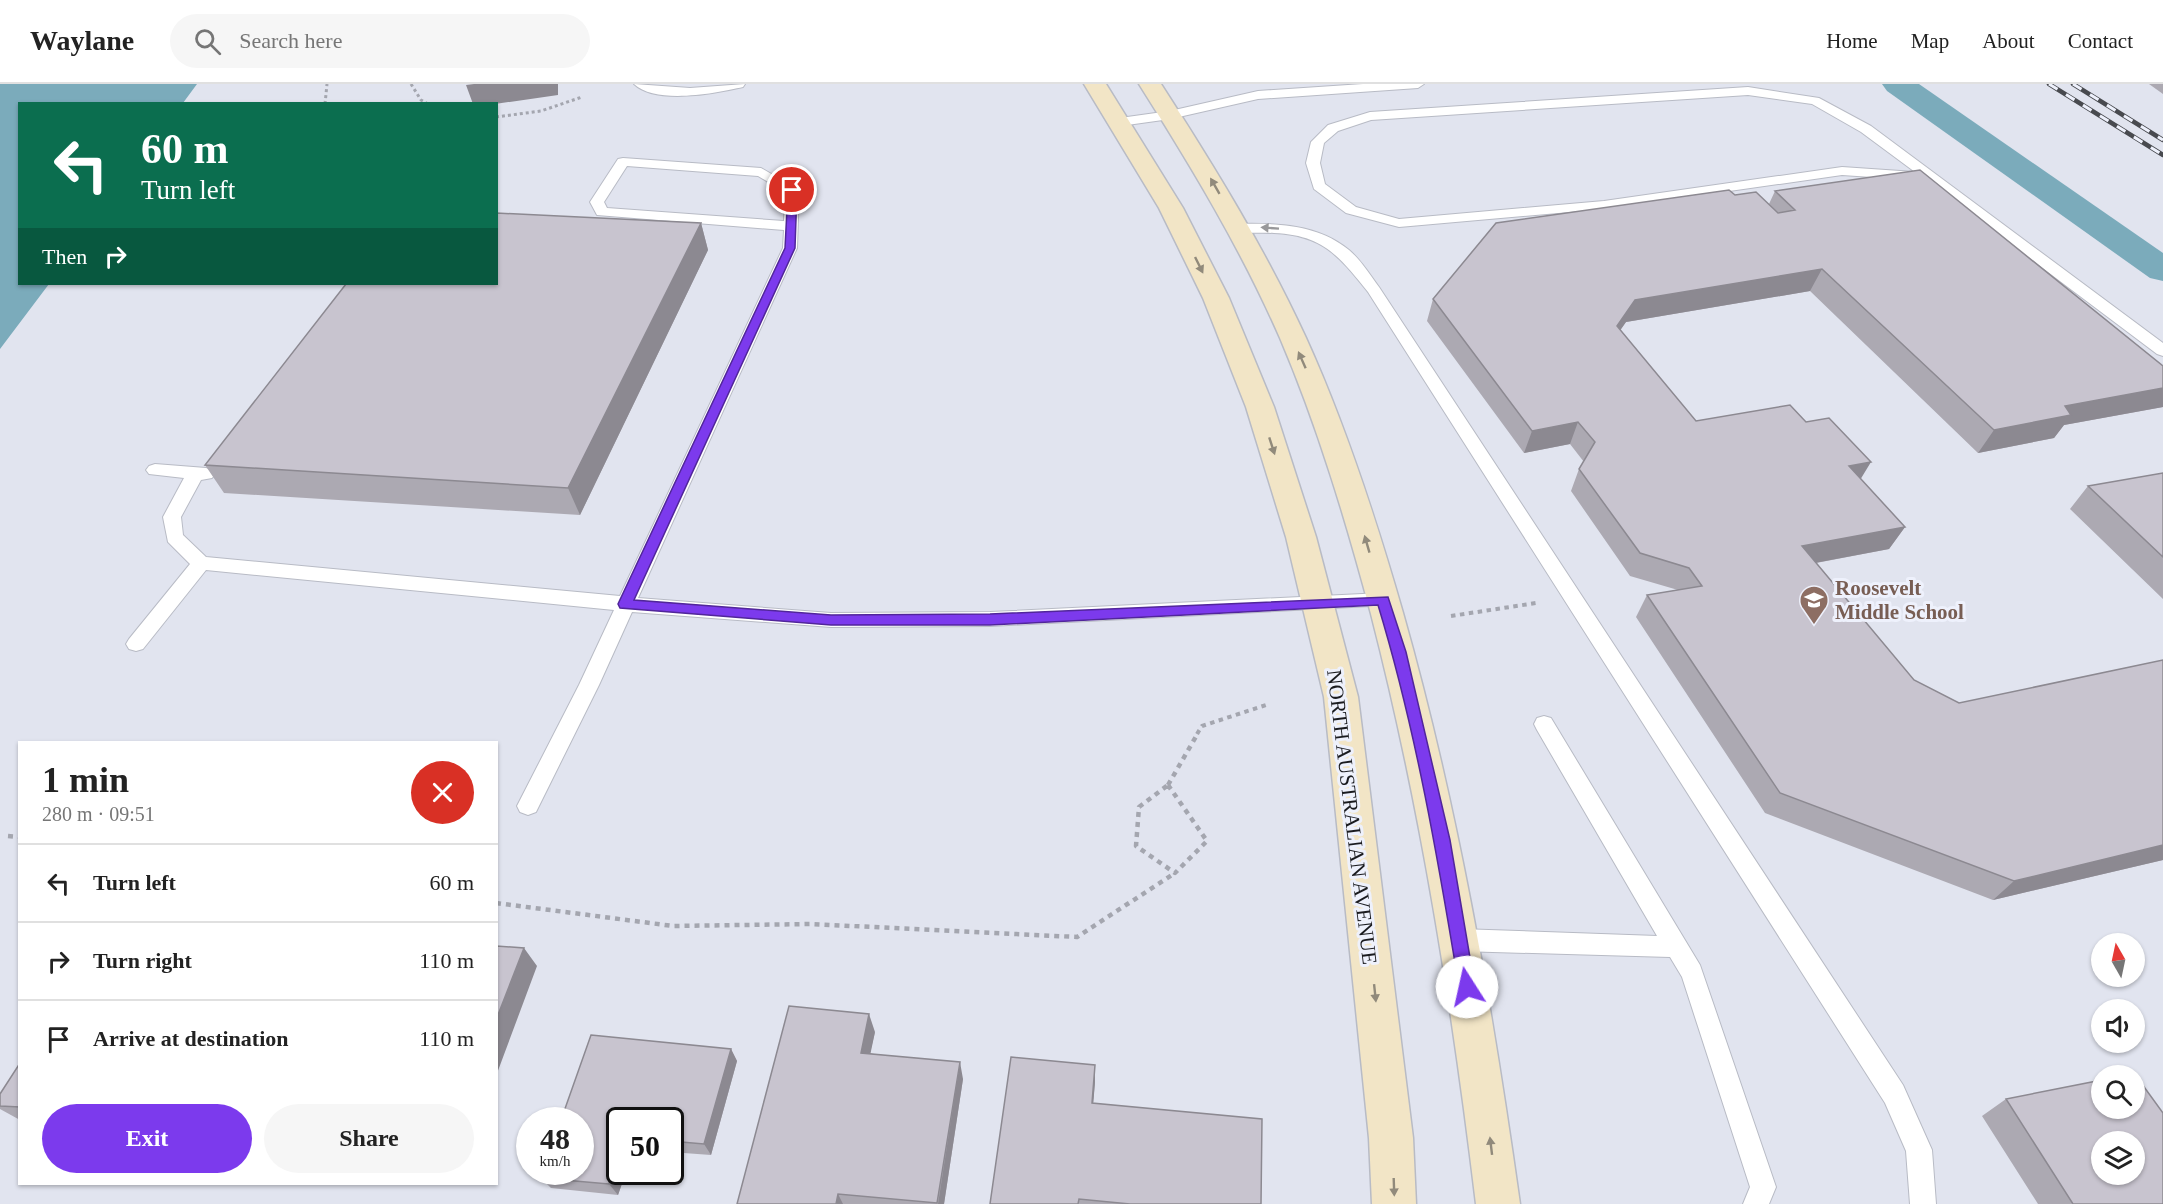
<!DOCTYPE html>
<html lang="en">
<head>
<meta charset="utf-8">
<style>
  body { margin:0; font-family:"Times New Roman",serif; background:#f6f6f6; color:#222; height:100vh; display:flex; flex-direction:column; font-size:22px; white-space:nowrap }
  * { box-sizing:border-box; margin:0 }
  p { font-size:20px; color:#767676 }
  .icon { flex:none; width:33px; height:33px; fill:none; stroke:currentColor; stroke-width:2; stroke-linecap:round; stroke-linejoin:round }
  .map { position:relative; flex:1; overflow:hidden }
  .sheet { position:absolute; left:18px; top:657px; width:480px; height:444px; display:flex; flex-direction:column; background:#fff; border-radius:0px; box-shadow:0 2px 4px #0004 }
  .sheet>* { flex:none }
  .guide { position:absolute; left:18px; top:18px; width:480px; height:183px; border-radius:0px; box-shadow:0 2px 4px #0004; background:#0b6e4f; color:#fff; overflow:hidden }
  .needle { width:39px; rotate:351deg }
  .fabs { position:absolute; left:2091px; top:849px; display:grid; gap:12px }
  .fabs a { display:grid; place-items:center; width:54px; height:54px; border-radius:50%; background:#fff; box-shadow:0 2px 4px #0004; font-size:30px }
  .speed { position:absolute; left:516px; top:1023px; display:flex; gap:12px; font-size:30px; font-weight:700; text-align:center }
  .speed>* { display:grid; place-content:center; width:78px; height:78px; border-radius:50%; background:#fff; box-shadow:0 2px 4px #0004; line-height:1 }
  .speed small { font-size:15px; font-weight:400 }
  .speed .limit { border:3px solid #111; border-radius:9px; background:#fff; color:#111 }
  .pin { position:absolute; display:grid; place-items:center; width:51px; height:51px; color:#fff; margin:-26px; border:3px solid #fff; border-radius:50%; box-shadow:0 2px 6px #0007 }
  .me { position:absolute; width:66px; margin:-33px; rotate:350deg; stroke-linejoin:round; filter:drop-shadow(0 0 4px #0008) }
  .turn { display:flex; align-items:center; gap:21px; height:126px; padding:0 24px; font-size:27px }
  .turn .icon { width:78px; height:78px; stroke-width:2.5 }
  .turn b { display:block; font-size:42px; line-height:51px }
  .then { display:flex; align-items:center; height:57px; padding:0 24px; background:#0003; gap:12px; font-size:22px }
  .round { display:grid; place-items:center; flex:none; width:63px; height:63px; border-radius:32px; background:#f6f6f6 }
  .summary { display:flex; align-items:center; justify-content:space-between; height:102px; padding:0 24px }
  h1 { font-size:36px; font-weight:800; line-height:45px }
  .primary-button { display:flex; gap:12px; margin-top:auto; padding:12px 24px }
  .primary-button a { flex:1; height:69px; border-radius:36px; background:#7c3aed; color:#fff; font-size:24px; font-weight:800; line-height:69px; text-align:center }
  .primary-button a+a { background:#f6f6f6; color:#222 }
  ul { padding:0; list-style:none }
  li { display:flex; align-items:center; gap:18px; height:78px; padding:0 24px; border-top:2px solid #e0e0e0 }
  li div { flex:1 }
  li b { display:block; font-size:22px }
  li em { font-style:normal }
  header { display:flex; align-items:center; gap:36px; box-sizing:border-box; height:84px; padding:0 30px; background:#fff; border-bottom:2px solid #e0e0e0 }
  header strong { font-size:28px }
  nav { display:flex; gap:33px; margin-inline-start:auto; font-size:21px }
  .search { width:420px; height:54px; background:#f6f6f6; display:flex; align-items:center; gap:15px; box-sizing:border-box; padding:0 21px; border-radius:33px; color:#767676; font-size:22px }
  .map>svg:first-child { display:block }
  .water { fill:#7babbb }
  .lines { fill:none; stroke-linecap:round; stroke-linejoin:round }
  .canal { fill:#7babbb; fill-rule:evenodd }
  .service-casing { stroke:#b8bbc5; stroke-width:2 }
  .secondary-casing { stroke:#b8bbc5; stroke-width:3 }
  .path-far2 { stroke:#a4a6af; stroke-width:3; stroke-dasharray:3 3; stroke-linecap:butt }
  .path-far1 { stroke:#a4a6af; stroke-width:4; stroke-dasharray:4.5 4.5; stroke-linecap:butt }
  .path { stroke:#a4a6af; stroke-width:4.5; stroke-dasharray:5 5; stroke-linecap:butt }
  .service { fill:#fff; fill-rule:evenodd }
  .secondary { fill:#f2e5c6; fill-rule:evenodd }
  .rail-casing { stroke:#484a4f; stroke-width:4.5 }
  .rail { stroke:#eef1fc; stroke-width:3; stroke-dasharray:10; stroke-linecap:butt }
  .wall { fill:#aca9b2 }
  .shaded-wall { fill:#8c8991 }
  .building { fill:#c8c4cf; stroke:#8c8991; stroke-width:1.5; fill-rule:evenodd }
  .oneway { fill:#918a7b }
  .oneway2 { fill:#98989a }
  .route { fill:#7c3aed; stroke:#51269a; stroke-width:1.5 }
  .labels { text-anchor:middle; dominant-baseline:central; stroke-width:6; stroke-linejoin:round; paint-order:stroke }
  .education-label { font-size:21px; font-weight:bold; fill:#785e54; stroke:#eef1fc; text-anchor:start }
  .street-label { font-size:21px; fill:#1a1b1f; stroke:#eef1fc }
</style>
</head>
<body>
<header>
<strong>Waylane</strong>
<div class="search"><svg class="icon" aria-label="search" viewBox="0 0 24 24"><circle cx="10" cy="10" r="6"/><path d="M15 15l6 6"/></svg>Search here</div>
<nav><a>Home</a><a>Map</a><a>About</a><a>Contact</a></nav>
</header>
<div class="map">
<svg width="2163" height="1120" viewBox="0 0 2163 1120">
  <rect width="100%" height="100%" fill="#e1e4ef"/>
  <path class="water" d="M0,0H197L183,19L20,20V200H49L0,265Z"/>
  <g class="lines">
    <path class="canal" d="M1882,0H1919L2163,169V197L2150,194L1887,7Z"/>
    <g class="service-casing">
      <path id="service" d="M634,0L690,4L745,0L743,3C717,9 656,21 634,0Z
        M1363,0H1424L1418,4L1258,15L1170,35L1120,42L1114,38L1120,34L1170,27L1258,7Z
        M1748,3L1819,14L1871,42L2163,259V272L2157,270L1923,94L1917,96L1842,91L1604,125L1399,143L1346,129L1314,105L1306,79L1311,58L1328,41L1370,28ZM1748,11L1812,20L1861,48L1915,88L1842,83L1604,117L1399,135L1356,123L1325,100L1320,79L1324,59L1338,47L1371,36Z
        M623,74L761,84L799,106L797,164L638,514L831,529L990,528L1383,509L1390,511L1392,516L1390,521L990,542L831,543L632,528L599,601L536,728L528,731L520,728L517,722L579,601L614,526L206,486L143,565L136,567L129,565L126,560L129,555L190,480L168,458L163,433L184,394L149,390L146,386L149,382L155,380L206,384L212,386L215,390L212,394L201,396L181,433L183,451L206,473L620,512L783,164L784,146L597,131L590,118L618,75ZM627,82L758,92L785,108L784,137L607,124L604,118Z
        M1237,140C1276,139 1318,140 1349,166C1361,176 1370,191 1379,203L1903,1001L1932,1066L1936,1120H1910L1906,1067L1885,1019L1368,208C1339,172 1323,151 1274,149C1260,148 1245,150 1232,147L1230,144L1232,141Z
        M1544,632L1551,634L1700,881L1776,1103L1769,1120H1743L1750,1103L1682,893L1670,873L1459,867L1451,863L1447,856L1451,849L1459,845L1657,852L1537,646L1534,640L1537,634Z"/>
    </g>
    <g class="secondary-casing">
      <path id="secondary" d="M1084,0H1106L1183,124L1229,214L1274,323L1316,453L1358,613L1413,1054L1416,1120H1372L1369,1054L1324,613L1286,453L1246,323L1203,214L1159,124Z
        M1139,0H1161C1214,82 1265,165 1306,254C1346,342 1376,435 1403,529C1458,723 1492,921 1520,1120H1476C1452,921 1421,724 1371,530C1346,437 1318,343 1280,254C1241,165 1191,82 1139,0Z"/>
    </g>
    <path class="path-far2" d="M411,0L421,16L428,20
      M325,20L327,0
      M496,33L541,27L582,13"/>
    <path class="path-far1" d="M1451,532L1536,519
      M1197,650L1202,642L1266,621"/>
    <path class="path" d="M1168,701L1207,757L1175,789L1136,762L1139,723Z
      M1168,701L1198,649
      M8,752L20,753
      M496,819L673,842L811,840L1077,853L1175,789"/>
    <use href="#service" class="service"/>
    <use href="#secondary" class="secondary"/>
    <g class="rail-casing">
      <path id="rail" d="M2049,0L2163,71
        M2073,0L2163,56"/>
    </g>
    <use href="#rail" class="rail"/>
  </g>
  <path class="wall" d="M2149,0H2163V10Z
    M1775,107L2163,282V323L2064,341L2054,354L1978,369L1810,207L1626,238L1620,246L1696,337L1806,338L1860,395L1905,443L1889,465L1816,479L1914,596L1959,619L2163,576V776L1993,816L1765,729L1636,533L1647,511L1678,506L1630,492L1571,407L1579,385L1584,378L1570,360L1524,369L1427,237L1433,215L1735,111L1769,120Z
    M701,139L708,166L580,431L224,409L205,381Z
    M2163,389V515L2070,425L2088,402Z
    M875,948L870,969L963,995L944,1120H737Z
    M591,951L731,965L737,977L711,1071L670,1068V1036H620V1088H626L618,1111L551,1104L541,1094L543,1088H580V1036H561Z
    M20,979V1036L0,1025V1010Z
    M1095,998L1093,1019L1261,1120H990Z
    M2006,1015L2163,1120H2038L1982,1032Z"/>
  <path class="shaded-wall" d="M474,0H558V11L495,20H473L466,1Z
    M701,139L708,166L580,431L568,404Z
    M1822,185L1810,207L1626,238L1608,264L1617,242L1635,216Z
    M2163,304V323L2064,341L2054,354L1978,369L1994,346L2065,322Z
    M1578,338L1570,360L1524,369L1532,347Z
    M1871,378L1857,401L1849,382Z
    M1905,443L1889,465L1788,484L1802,462Z
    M2163,761V776L1993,816L2014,797Z
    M524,864L537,882L496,992V936Z
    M869,930L875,948L867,986L861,969Z
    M731,965L737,977L711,1071L704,1060Z
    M960,978L963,995L944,1120H938Z
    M1095,981V998L1092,1035V1019Z
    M620,1069V1088H626L618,1111L609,1100Z
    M838,1110L843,1120H836Z"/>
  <path class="building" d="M1920,86L2163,282V304L2065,322L2071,331L1994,346L1822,185L1635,216L1617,242L1696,337L1790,321L1806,338L1829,334L1871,378L1849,382L1905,443L1802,462L1914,596L1959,619L2163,576V761L2014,797L1780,709L1647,511L1702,502L1689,484L1640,469L1579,385L1595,358L1578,338L1532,347L1433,215L1496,139L1729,106L1735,111L1756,108L1778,129L1795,126L1775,107Z
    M496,129L701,139L568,404L205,381L346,200H496Z
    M2163,389V473L2088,402Z
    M496,862L524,864L496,936Z
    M789,922L869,930L861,969L960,978L937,1119L838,1110L836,1120H737Z
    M591,951L731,965L704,1060L670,1057V1036H620V1069L609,1100L541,1094L543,1088H580V1036H561Z
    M1011,973L1095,981L1092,1019L1262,1035L1261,1120H1130L1079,1115L1078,1120H990Z
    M20,979V1023L0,1022V1010Z
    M2134,989L2163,1029V1120H2073L2006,1015L2102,996V1024H2134V992H2123ZM2102,1058H2134V1090H2102Z"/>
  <defs><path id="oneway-solid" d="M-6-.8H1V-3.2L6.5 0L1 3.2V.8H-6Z" transform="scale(1.5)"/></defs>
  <g class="oneway">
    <use href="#oneway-solid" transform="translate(1215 102) rotate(-120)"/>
    <use href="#oneway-solid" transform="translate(1199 181) rotate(64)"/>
    <use href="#oneway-solid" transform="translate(1302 276) rotate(-114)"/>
    <use href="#oneway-solid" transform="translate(1272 362) rotate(72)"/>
    <use href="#oneway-solid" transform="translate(1367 460) rotate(-106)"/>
    <use href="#oneway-solid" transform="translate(1375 909) rotate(84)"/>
    <use href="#oneway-solid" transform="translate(1491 1062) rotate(-97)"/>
    <use href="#oneway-solid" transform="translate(1394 1103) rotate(88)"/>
  </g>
  <use class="oneway2" href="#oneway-solid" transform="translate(1270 144) rotate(-176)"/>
  <path class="route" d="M792,103L797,106L795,164L634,516L831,531L990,530L1388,513L1406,568L1450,756L1475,903L1473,909L1467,911L1461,909L1459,903C1438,775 1416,646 1378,521L990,541H831L620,524L618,520L785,164L788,106Z"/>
  <defs>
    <g id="school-pin" transform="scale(1.5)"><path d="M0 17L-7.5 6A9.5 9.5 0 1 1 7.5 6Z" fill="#8d6e63" stroke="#eef1fc"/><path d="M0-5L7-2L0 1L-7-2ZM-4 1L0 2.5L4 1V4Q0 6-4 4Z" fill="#fff"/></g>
  </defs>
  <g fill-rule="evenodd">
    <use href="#school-pin" x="1814" y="516"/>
  </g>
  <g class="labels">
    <g class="education-label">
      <text x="1835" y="504">Roosevelt<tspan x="1835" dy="24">Middle School</tspan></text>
    </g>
    <g class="street-label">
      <text transform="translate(1352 733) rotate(83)">NORTH AUSTRALIAN AVENUE</text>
    </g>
  </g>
</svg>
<div class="fabs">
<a><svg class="needle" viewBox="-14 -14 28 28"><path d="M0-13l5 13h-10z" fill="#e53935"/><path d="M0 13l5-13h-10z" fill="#767676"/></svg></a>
<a><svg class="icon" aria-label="sound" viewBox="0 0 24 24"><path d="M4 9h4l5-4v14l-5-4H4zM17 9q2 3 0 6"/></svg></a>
<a><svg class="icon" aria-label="search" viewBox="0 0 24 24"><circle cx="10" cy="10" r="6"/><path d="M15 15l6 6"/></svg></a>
<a><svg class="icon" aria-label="layers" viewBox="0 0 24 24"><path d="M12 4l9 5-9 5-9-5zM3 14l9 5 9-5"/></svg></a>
</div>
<div class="speed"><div>48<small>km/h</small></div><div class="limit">50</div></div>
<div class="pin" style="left:792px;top:106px;background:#d93025"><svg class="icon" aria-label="arrive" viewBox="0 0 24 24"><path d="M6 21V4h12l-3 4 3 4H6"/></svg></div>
<svg class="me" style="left:1467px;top:903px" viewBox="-20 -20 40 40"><circle r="19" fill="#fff"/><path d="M0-13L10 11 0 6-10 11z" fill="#7c3aed"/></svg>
<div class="guide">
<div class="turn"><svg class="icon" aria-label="left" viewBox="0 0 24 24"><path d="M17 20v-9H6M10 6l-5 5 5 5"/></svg><div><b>60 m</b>Turn left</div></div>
<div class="then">Then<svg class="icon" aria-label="right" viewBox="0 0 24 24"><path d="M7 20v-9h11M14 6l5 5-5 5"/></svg></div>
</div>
<section class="sheet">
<div class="summary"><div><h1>1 min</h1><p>280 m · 09:51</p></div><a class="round" style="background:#d93025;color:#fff"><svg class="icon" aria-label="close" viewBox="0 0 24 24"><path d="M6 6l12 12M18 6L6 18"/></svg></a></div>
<ul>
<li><svg class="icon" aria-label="left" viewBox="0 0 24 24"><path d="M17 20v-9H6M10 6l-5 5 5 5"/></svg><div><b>Turn left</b></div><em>60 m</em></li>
<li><svg class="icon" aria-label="right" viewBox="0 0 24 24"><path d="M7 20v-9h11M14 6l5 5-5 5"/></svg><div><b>Turn right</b></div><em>110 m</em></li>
<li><svg class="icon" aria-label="arrive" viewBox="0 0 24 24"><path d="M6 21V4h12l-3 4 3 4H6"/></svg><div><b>Arrive at destination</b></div><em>110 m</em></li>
</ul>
<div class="primary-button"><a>Exit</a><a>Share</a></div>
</section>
</div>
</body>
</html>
